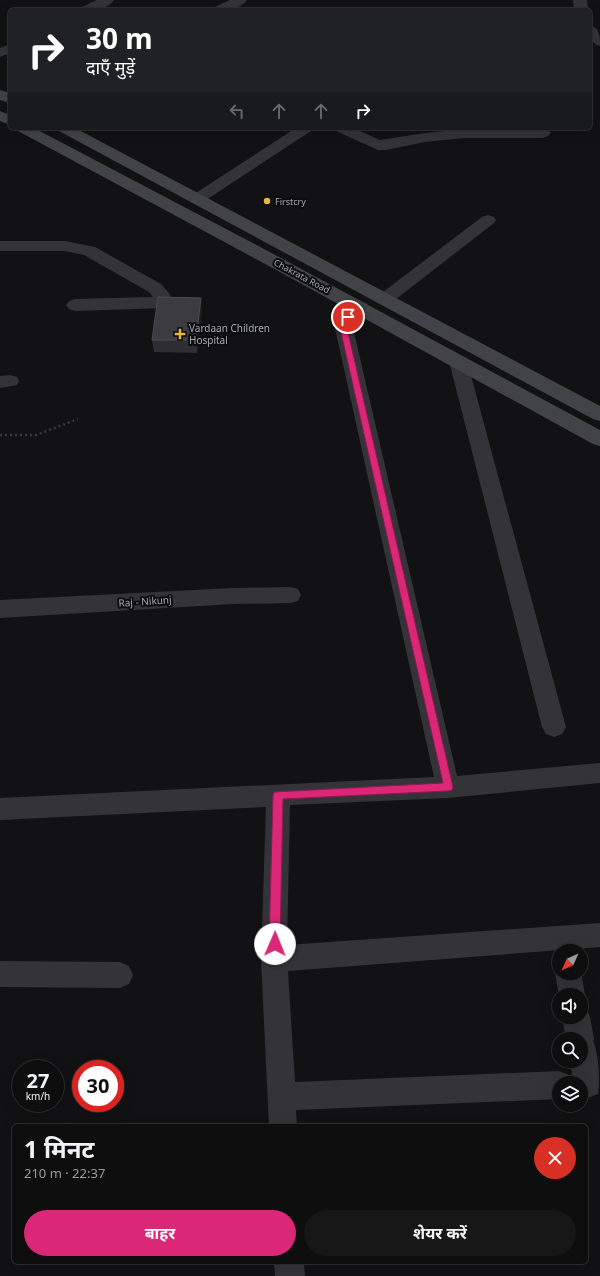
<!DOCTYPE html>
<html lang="hi">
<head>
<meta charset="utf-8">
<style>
  body { margin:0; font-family:"Noto Sans","Noto Sans Devanagari",sans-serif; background:#171718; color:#f1f3f6; height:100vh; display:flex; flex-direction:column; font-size:15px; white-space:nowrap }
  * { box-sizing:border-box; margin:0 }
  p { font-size:13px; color:#9b9c9e }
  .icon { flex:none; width:22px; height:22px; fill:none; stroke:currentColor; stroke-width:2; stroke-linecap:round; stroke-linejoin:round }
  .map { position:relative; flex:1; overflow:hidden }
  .sheet { position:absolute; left:12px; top:1124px; width:576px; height:140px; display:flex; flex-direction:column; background:#0e0e0f; border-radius:6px; box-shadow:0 4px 16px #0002,0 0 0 1px #2e2e2f }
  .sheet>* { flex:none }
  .top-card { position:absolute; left:8px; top:8px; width:584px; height:122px; border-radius:6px; box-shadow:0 4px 16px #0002,0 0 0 1px #2e2e2f; background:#202124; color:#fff; overflow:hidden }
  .needle { width:26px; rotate:225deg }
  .fabs { position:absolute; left:552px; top:944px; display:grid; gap:8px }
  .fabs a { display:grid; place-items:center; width:36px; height:36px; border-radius:50%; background:#0e0e0f; box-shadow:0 4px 16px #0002,0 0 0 1px #2e2e2f; font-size:20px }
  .speed { position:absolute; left:12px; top:1060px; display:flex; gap:8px; font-size:20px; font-weight:700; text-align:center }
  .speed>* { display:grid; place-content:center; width:52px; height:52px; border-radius:50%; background:#0e0e0f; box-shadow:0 4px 16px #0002,0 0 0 1px #2e2e2f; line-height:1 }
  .speed small { font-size:10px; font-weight:400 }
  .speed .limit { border:6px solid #d22; background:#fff; color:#111 }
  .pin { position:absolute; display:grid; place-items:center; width:34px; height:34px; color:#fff; margin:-17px; border:2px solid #fff; border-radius:50%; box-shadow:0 1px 4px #0007 }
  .me { position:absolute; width:44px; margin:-22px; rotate:1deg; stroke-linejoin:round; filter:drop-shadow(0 0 3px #0008) }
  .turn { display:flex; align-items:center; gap:14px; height:84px; padding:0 12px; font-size:18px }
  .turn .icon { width:52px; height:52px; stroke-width:2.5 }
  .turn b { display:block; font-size:28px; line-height:34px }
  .lanes { display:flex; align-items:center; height:38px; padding:0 12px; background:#0003; justify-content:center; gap:20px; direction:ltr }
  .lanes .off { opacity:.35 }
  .round { display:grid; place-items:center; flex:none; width:42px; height:42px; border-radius:21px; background:#171718 }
  .head { display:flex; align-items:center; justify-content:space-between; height:68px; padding:0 12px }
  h1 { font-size:24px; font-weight:700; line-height:30px }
  .cta { display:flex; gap:8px; margin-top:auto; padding:8px 12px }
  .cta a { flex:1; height:46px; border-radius:24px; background:#db2777; color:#fff; font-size:16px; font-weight:700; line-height:46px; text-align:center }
  .cta a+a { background:#171718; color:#f1f3f6 }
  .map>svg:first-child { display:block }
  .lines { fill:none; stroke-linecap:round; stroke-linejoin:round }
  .path { stroke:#3a3b3f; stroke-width:2.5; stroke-dasharray:2 3; stroke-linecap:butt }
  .minor { fill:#343438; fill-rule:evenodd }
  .secondary { fill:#424348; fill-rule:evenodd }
  .wall { fill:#2e2e32 }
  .shaded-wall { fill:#1d1d20 }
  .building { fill:#3b3b40; stroke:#4b4c52 }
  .route { fill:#db2777; stroke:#8e194d }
  .poi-dot { fill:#e3b83b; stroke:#0d0d0f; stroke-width:1.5 }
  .labels { text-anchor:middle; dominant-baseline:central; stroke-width:4; stroke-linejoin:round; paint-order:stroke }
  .far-poi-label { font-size:9px; fill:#a5a8b3; stroke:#0d0d0f; text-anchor:start }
  .far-street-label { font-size:9px; fill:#a5a8b3; stroke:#0d0d0f }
  .poi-label { font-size:10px; fill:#a5a8b3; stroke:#0d0d0f; text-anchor:start }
  .street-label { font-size:10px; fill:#a5a8b3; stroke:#0d0d0f }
</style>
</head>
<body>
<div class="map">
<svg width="600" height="1276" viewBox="0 0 600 1276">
  <rect width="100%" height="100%" fill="#121214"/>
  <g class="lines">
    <path class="path" d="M0,435H36L78,419"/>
    <path class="minor" d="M97,0H114C106,11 92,10 80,10L82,7Z
      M230,0H247C239,11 225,10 213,10L215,7Z
      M573,0H587L588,10H574Z
      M590,25C600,28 600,37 600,46C589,43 590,34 590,25Z
      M10,44V53L0,57V48Z
      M296,128H314L311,131L203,202L197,204L191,202L189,199L191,196Z
      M333,128H353L380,140L425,133L464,129L543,128L548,130L551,133L548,136L543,138H464L425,142L386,150H378L336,131Z
      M488,215L494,217L496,220L494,223L391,303L385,305L379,303L376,299L379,295L482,217Z
      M0,241H65L95,247L161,284L169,293L174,302L171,306L165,308L75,311L69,309L66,305L69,301L75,299L153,297L149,292L84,255L65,251H0Z
      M360,301L366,303L369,307L356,320L353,328L457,776L600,763V783L448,798L290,805L287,945L600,923V947L288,971L295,1082L559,1071L569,1075L570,1077L572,1074L570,1061H581V1039H566L562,1017H581V1006L586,1007L590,1017L594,1039L593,1041C599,1055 600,1079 598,1094L588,1098H581V1083H559V1099L296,1110L297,1126H269L261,959L266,807L0,820V798L434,777L335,328C340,315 346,305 360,301Z
      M458,355L464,357L467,361L566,727L562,734L554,737L546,734L542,727L449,361L452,357Z
      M10,375L17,377L19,381L17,385L0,388V376Z
      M290,587L298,589L301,595L298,601L290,603L233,604L0,618V600L233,588Z
      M0,961L120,962L129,966L133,975L129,984L120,988L0,987Z
      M559,964V973L581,972L585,995L581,1004V995L559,996L555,973Z
      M274,1262H304L305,1276H275Z"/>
    <path class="secondary" d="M0,90L10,93V103L0,100Z
      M0,111L10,115V125L0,121Z
      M15,128H34L281,258L600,430V446L593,444L269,266L18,131Z
      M56,128H75L600,406V421L593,419L59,131Z"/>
  </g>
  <path class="wall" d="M202,310L197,353L154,352L152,340Z"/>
  <path class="shaded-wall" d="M201,298L202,310L197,353L196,340Z"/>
  <path class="building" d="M158,297L201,298L196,340H152Z"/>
  <path class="route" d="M348,314L352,317L347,328L453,787L452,790L448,791L283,799L280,944L279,948L275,949L271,948L269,944L273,795L274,792L443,783L340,328L344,317Z"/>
  <g class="poi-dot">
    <circle cx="267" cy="201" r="4"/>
    <path d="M178 328h4v4h4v4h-4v4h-4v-4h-4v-4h4z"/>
  </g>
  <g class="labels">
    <g class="far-poi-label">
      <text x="275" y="201">Firstcry</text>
    </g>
    <g class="far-street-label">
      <text transform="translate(302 276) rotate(28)">Chakrata Road</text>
    </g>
    <g class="poi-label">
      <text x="189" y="328">Vardaan Children<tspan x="189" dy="12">Hospital</tspan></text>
    </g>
    <g class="street-label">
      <text transform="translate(145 601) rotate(-4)">Raj - Nikunj</text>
    </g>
  </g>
</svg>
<div class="fabs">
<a><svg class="needle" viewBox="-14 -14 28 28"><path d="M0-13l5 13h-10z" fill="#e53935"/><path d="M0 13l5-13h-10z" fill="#9b9c9e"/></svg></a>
<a><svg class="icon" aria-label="sound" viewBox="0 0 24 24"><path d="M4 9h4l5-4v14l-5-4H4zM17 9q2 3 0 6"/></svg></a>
<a><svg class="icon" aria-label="search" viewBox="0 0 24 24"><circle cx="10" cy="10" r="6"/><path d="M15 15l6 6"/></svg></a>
<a><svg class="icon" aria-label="layers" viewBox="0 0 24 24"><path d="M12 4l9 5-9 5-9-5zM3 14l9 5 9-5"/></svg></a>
</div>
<div class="speed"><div>27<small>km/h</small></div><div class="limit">30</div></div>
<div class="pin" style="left:348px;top:317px;background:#d93025"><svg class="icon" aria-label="arrive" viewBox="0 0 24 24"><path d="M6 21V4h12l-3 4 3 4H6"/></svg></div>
<svg class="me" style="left:275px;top:944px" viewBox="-20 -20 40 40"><circle r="19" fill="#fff"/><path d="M0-13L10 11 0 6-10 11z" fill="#db2777"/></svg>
<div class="top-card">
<div class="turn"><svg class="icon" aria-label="right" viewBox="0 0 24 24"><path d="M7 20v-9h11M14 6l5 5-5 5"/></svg><div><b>30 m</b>दाएँ मुड़ें</div></div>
<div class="lanes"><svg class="icon off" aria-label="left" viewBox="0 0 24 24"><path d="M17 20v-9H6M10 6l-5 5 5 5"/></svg><svg class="icon off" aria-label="ahead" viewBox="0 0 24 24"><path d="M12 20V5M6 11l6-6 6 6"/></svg><svg class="icon off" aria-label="ahead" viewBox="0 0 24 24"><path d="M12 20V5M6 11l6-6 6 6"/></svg><svg class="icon" aria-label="right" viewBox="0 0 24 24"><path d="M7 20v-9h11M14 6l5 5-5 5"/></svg></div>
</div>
<section class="sheet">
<div class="head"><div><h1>1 मिनट</h1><p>210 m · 22:37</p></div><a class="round" style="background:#d93025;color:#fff"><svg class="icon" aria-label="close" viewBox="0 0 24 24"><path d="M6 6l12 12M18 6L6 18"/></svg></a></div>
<div class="cta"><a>बाहर</a><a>शेयर करें</a></div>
</section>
</div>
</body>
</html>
